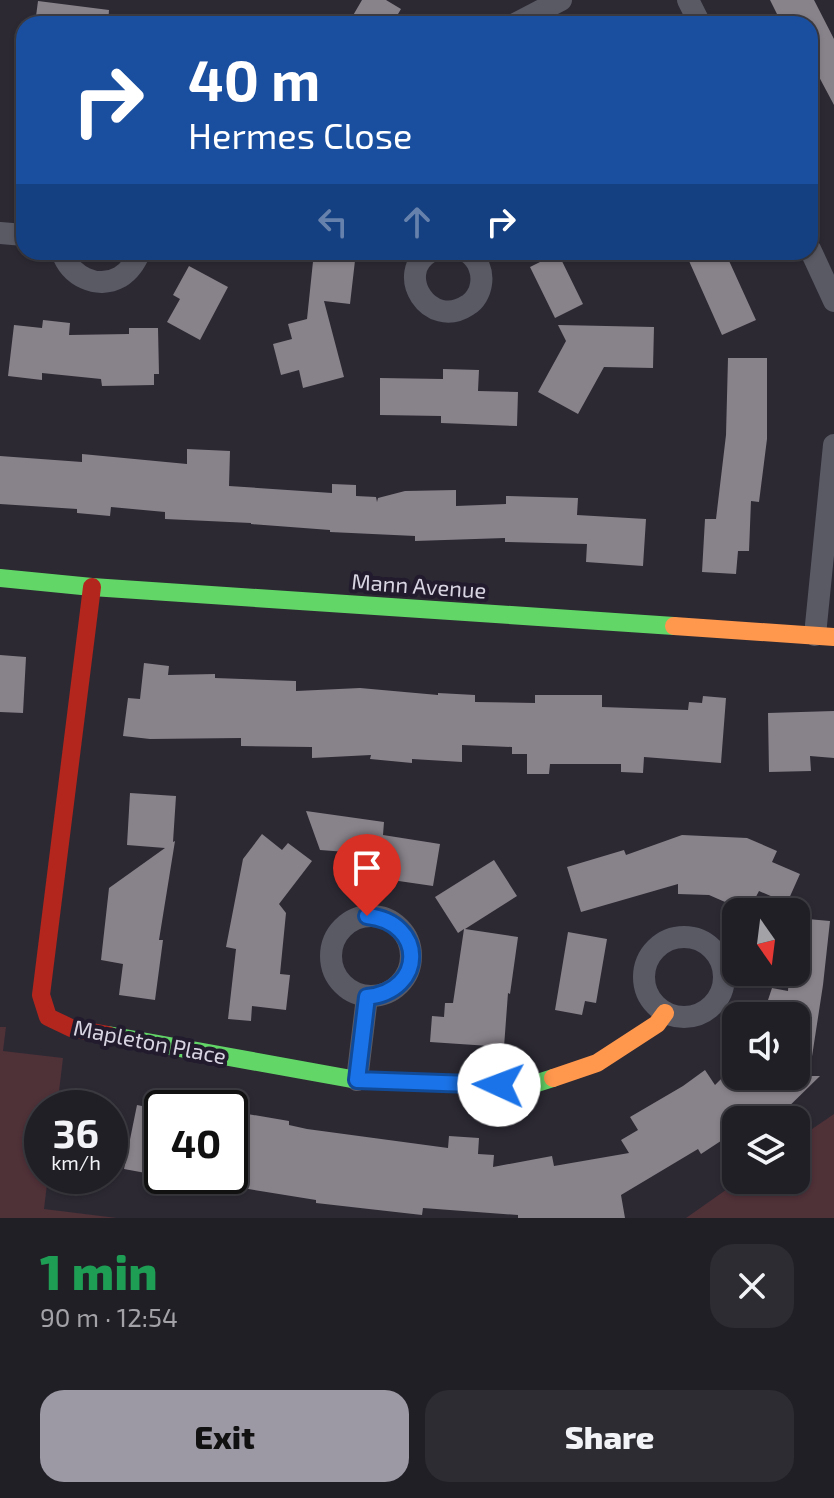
<!DOCTYPE html>
<html lang="en">
<head>
<meta charset="utf-8">
<style>
  body { margin:0; font-family:"Exo 2",sans-serif; background:#2d2c32; color:#f1f3f6; height:100vh; display:flex; flex-direction:column; font-size:30px; white-space:nowrap }
  * { box-sizing:border-box; margin:0 }
  p { font-size:26px; color:#a2a2a7 }
  .icon { flex:none; width:44px; height:44px; fill:none; stroke:currentColor; stroke-width:2; stroke-linecap:round; stroke-linejoin:round }
  .map { position:relative; height:1218px; overflow:hidden }
  .panel { display:flex; flex-direction:column; background:#211f26; flex:1 }
  .panel>* { flex:none }
  .banner { position:absolute; left:16px; top:16px; width:802px; height:244px; border-radius:24px; box-shadow:0 2px 6px #0004,0 0 0 2px #3e3d43; background:#1a4fa0; color:#fff; overflow:hidden }
  .needle { width:52px; rotate:166deg }
  .buttons { position:absolute; left:722px; top:898px; display:grid; gap:16px }
  .buttons a { display:grid; place-items:center; width:88px; height:88px; border-radius:16px; background:#211f26; box-shadow:0 2px 6px #0004,0 0 0 2px #3e3d43; font-size:40px }
  .speed { position:absolute; left:24px; top:1090px; display:flex; gap:16px; font-size:40px; font-weight:700; text-align:center }
  .speed>* { display:grid; place-content:center; width:104px; height:104px; border-radius:50%; background:#211f26; box-shadow:0 2px 6px #0004,0 0 0 2px #3e3d43; line-height:1 }
  .speed small { font-size:20px; font-weight:400 }
  .speed .limit { border:4px solid #111; border-radius:12px; background:#fff; color:#111 }
  .pin { position:absolute; display:grid; place-items:center; width:68px; height:68px; color:#fff; margin:-82px -34px; border-radius:50% 50% 50% 0; rotate:-45deg; box-shadow:0 0 8px #0007 }
  .pin .icon { rotate:45deg }
  .me { position:absolute; width:88px; margin:-44px; rotate:272deg; stroke-linejoin:round; filter:drop-shadow(0 0 6px #0008) }
  .turn { display:flex; align-items:center; gap:28px; height:168px; padding:0 40px; font-size:36px }
  .turn .icon { width:104px; height:104px; stroke-width:2.5 }
  .turn b { display:block; font-size:56px; line-height:68px }
  .lanes { display:flex; align-items:center; height:76px; padding:0 40px; background:#0003; justify-content:center; gap:40px; direction:ltr }
  .lanes .off { opacity:.35 }
  .round { display:grid; place-items:center; flex:none; width:84px; height:84px; border-radius:24px; background:#2d2c32 }
  .head { display:flex; align-items:center; justify-content:space-between; height:136px; padding:0 40px }
  h1 { font-size:48px; font-weight:800; line-height:60px; color:#1e9e55 }
  .action { display:flex; gap:16px; margin-top:auto; padding:16px 40px }
  .action a { flex:1; height:92px; border-radius:24px; background:#9c98a4; color:#111; font-size:32px; font-weight:800; line-height:92px; text-align:center }
  .action a+a { background:#2d2c32; color:#f1f3f6 }
  .map>svg:first-child { display:block }
  .green { fill:#4f3138 }
  .building { fill:#88828a }
  .lines { fill:none; stroke-linecap:round; stroke-linejoin:round }
  .street { stroke:#595a64; stroke-width:22 }
  .fast { stroke:#63d668; stroke-width:18 }
  .slow { stroke:#ff974d; stroke-width:18 }
  .jam { stroke:#b3261e; stroke-width:18 }
  .route-casing { stroke:#114b97; stroke-width:20 }
  .route { stroke:#1a73e8; stroke-width:14 }
  .labels { text-anchor:middle; dominant-baseline:central; stroke-width:8; stroke-linejoin:round; paint-order:stroke }
  .street-label { font-size:22px; fill:#d8d4e1; stroke:#221b2e }
</style>
</head>
<body>
<div class="map">
<svg width="834" height="1218" viewBox="0 0 834 1218">
  <rect width="100%" height="100%" fill="#2c2933"/>
  <path class="green" d="M0,1027H6L3,1051L63,1058L57,1108H42V1176H48L44,1209L117,1218H0Z
    M834,1114V1218H686L740,1180H796V1140Z"/>
  <path class="building" d="M362,0H386L401,9L392,24H348Z
    M770,0H814L834,39V105L810,60V24H782Z
    M38,1L109,10L108,24H35Z
    M314,252H356L350,304L324,301L344,377L303,388L299,370L281,375L273,344L292,339L288,324L307,319Z
    M685,252H725L756,320L722,335Z
    M558,253L583,304L555,318L530,267Z
    M189,266L228,287L200,340L167,322L180,299L173,295Z
    M43,320L70,323L69,335L129,334V328H158L159,374H154V385L102,386L101,379L42,373V380L8,376L14,325L42,328Z
    M558,325L654,327L653,368L604,367L578,414L538,392L566,341Z
    M728,358H767V439L759,502L751,501L749,551H738L736,574L702,572L705,519H716L726,435Z
    M443,369L479,370L478,391L518,392L517,426L441,423V416L380,415V378L443,379Z
    M187,449L230,451L229,486L332,493V484L356,485V496L376,497L377,502L378,498L405,491L456,490V506L506,504V496L578,498L577,515L646,519L643,566L586,562L587,544L505,542V538L415,541V536L330,532V530L251,524V523L165,519V512L111,507L110,516L77,513V509L0,504V456L82,462V454L187,464Z
    M0,655L26,657L23,713L0,712Z
    M144,663L169,666L168,675L215,674V678L296,681V691L360,688L438,695V693L475,695V702L535,703V695H602V707L688,710L689,702L702,703L703,696L726,698L721,763L644,757L643,773L621,772V764H550L549,774H527V754H512V747L462,745V762L412,759V763L370,759L371,755L312,758V747L241,746V738L150,739L123,736L128,698L140,699Z
    M834,711V758L810,756L811,771L769,772L768,713Z
    M130,793L176,796L173,842L175,841L159,940H163L155,1000L119,995L123,964L101,960L109,888L165,848L127,845Z
    M306,811L384,822L383,835L440,844L433,886L385,879L386,871L358,867L360,853L320,850Z
    M262,834L282,850L288,843L312,861L279,904L286,913L280,974L290,975L286,1010L252,1006L251,1021L228,1019L236,949L226,947L243,859Z
    M682,835L747,838L777,851L772,862L800,874L787,903L759,891L748,912L709,895L678,894V884L581,912L567,867L624,850L626,855Z
    M494,860L517,896L465,929L518,937L510,994L508,993L504,1047L430,1042L432,1016L444,1017L445,1003H453L464,929L458,933L435,897Z
    M796,918L830,921L823,985L809,1076H820L775,1120H736V1131L701,1154L698,1149L621,1195L625,1218H518V1215L423,1208L422,1215L316,1203V1200L230,1186V1111L289,1121V1125L307,1129L448,1148L449,1136L479,1138L478,1154L494,1155L493,1167L552,1156L554,1166L629,1153L621,1140L638,1130L630,1117L683,1086L705,1070L715,1085L724,1076H796V1016H788L766,1006L772,988L788,991L789,972H796Z
    M568,932L607,939L596,1003L585,1001L582,1015L555,1010Z
    M137,1105L162,1110V1176L124,1169Z"/>
  <g class="lines">
    <path class="street" d="M688,0L700,24
      M515,24L561,0
      M0,233L24,235
      M810,249L834,301
      M62,252C70,276 97,290 120,277C130,271 135,262 140,252
      M430,252C394,273 429,331 468,305C475,301 480,292 481,284C483,272 478,259 467,252
      M815,635L834,445
      M331 956a40 40 0 1 1 80 0a40 40 0 1 1-80 0Z
      M644 977a40 40 0 1 1 80 0a40 40 0 1 1-80 0Z
      M357,1080L367,997"/>
    <path class="fast" d="M0,578L92,587L674,626
      M108,1035L357,1080L528,1086L553,1078"/>
    <path class="slow" d="M674,626L834,637
      M553,1078L597,1063L657,1024L665,1013"/>
    <path class="jam" d="M92,587L41,995L48,1017L71,1028L108,1035"/>
  </g>
  <g class="lines">
    <g class="route-casing">
      <path id="route" d="M367,916C426,922 426,991 367,997L357,1080L499,1085"/>
    </g>
    <use href="#route" class="route"/>
  </g>
  <g class="labels">
    <g class="street-label">
      <text transform="translate(419 585) rotate(4)">Mann Avenue</text>
      <text transform="translate(150 1041) rotate(11)">Mapleton Place</text>
    </g>
  </g>
</svg>
<div class="buttons">
<a><svg class="needle" viewBox="-14 -14 28 28"><path d="M0-13l5 13h-10z" fill="#e53935"/><path d="M0 13l5-13h-10z" fill="#a2a2a7"/></svg></a>
<a><svg class="icon" aria-label="sound" viewBox="0 0 24 24"><path d="M4 9h4l5-4v14l-5-4H4zM17 9q2 3 0 6"/></svg></a>
<a><svg class="icon" aria-label="layers" viewBox="0 0 24 24"><path d="M12 4l9 5-9 5-9-5zM3 14l9 5 9-5"/></svg></a>
</div>
<div class="speed"><div>36<small>km/h</small></div><div class="limit">40</div></div>
<div class="pin" style="left:367px;top:916px;background:#d93025"><svg class="icon" aria-label="arrive" viewBox="0 0 24 24"><path d="M6 21V4h12l-3 4 3 4H6"/></svg></div>
<svg class="me" style="left:499px;top:1085px" viewBox="-20 -20 40 40"><circle r="19" fill="#fff"/><path d="M0-13L10 11 0 6-10 11z" fill="#1a73e8"/></svg>
<div class="banner">
<div class="turn"><svg class="icon" aria-label="right" viewBox="0 0 24 24"><path d="M7 20v-9h11M14 6l5 5-5 5"/></svg><div><b>40 m</b>Hermes Close</div></div>
<div class="lanes"><svg class="icon off" aria-label="left" viewBox="0 0 24 24"><path d="M17 20v-9H6M10 6l-5 5 5 5"/></svg><svg class="icon off" aria-label="ahead" viewBox="0 0 24 24"><path d="M12 20V5M6 11l6-6 6 6"/></svg><svg class="icon" aria-label="right" viewBox="0 0 24 24"><path d="M7 20v-9h11M14 6l5 5-5 5"/></svg></div>
</div>
</div>
<section class="panel">
<div class="head"><div><h1>1 min</h1><p>90 m · 12:54</p></div><a class="round"><svg class="icon" aria-label="close" viewBox="0 0 24 24"><path d="M6 6l12 12M18 6L6 18"/></svg></a></div>
<div class="action"><a>Exit</a><a>Share</a></div>
</section>
</body>
</html>
